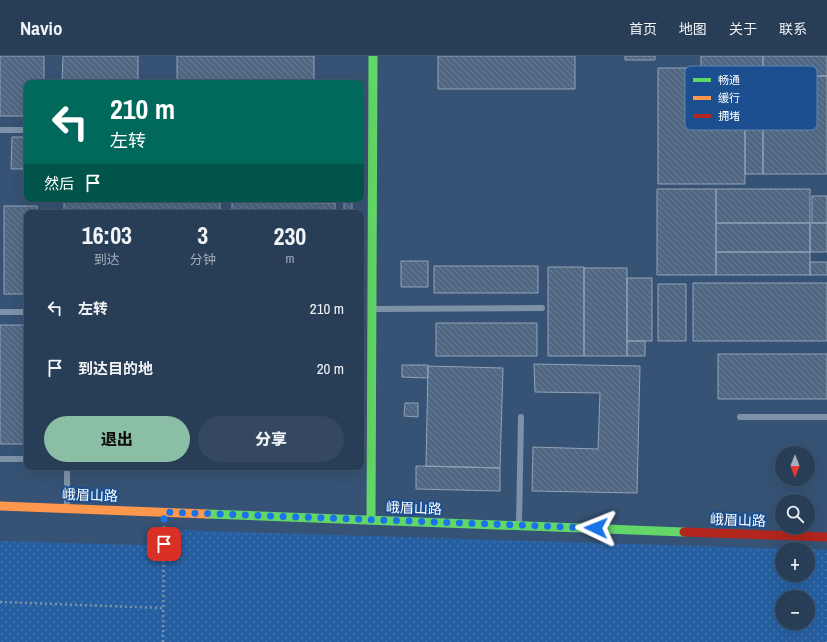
<!DOCTYPE html>
<html lang="zh">
<head>
<meta charset="utf-8">
<style>
  body { margin:0; font-family:"Archivo Narrow","Noto Sans SC",sans-serif; background:#344961; color:#f1f3f6; height:100vh; display:flex; flex-direction:column; font-size:15px; white-space:nowrap }
  * { box-sizing:border-box; margin:0 }
  p { font-size:13px; color:#a5aeba }
  .icon { flex:none; width:22px; height:22px; fill:none; stroke:currentColor; stroke-width:2; stroke-linecap:round; stroke-linejoin:round }
  .map { position:relative; flex:1; overflow:hidden }
  .drawer { position:absolute; left:24px; top:154px; width:340px; height:260px; display:flex; flex-direction:column; background:#283e57; border-radius:8px; box-shadow:0 4px 16px #0002,0 0 0 1px #44576d }
  .drawer>* { flex:none }
  .top-card { position:absolute; left:24px; top:24px; width:340px; height:122px; border-radius:8px; box-shadow:0 4px 16px #0002,0 0 0 1px #44576d; background:#00695c; color:#fff; overflow:hidden }
  .needle { width:26px; rotate:180deg }
  .fabs { position:absolute; left:775px; top:390px; display:grid; gap:8px }
  .fabs a { display:grid; place-items:center; width:40px; height:40px; border-radius:50%; background:#283e57; box-shadow:0 4px 16px #0002,0 0 0 1px #44576d; font-size:20px }
  .pin { position:absolute; display:grid; place-items:center; width:34px; height:34px; color:#fff; margin:-17px; border-radius:8px; box-shadow:0 2px 6px #0006 }
  .me { position:absolute; width:44px; margin:-22px; rotate:272deg; stroke-linejoin:round; filter:drop-shadow(0 0 3px #0008) }
  .turn { display:flex; align-items:center; gap:14px; height:84px; padding:0 20px; font-size:18px }
  .turn .icon { width:52px; height:52px; stroke-width:2.5 }
  .turn b { display:block; font-size:28px; line-height:34px }
  .then { display:flex; align-items:center; height:38px; padding:0 20px; background:#0003; gap:8px; font-size:15px }
  .eta { display:flex; justify-content:space-evenly; align-items:center; height:68px; text-align:center }
  .eta b { font-size:24px; font-weight:800; line-height:28px }
  .button { display:flex; gap:8px; margin-top:auto; padding:8px 20px }
  .button a { flex:1; height:46px; border-radius:24px; background:#8abfa5; color:#111; font-size:16px; font-weight:800; line-height:46px; text-align:center }
  .button a+a { background:#344961; color:#f1f3f6 }
  ul { padding:0; list-style:none }
  li { display:flex; align-items:center; gap:12px; height:60px; padding:0 20px }
  li div { flex:1 }
  li b { display:block; font-size:15px }
  li em { font-style:normal }
  header { display:flex; align-items:center; gap:24px; box-sizing:border-box; height:56px; padding:0 20px; background:#283e57; border-bottom:1px solid #44576d }
  header strong { font-size:19px }
  nav { display:flex; gap:22px; margin-inline-start:auto; font-size:14px }
  .map>svg:first-child { display:block }
  .green { fill:url(#green-dots); fill-rule:evenodd }
  .building { fill:url(#building-back-hatch); stroke:#92a2b6 }
  .lines { fill:none; stroke-linecap:round; stroke-linejoin:round }
  .path { stroke:#7d92a8; stroke-width:2.5; stroke-dasharray:2 3; stroke-linecap:butt }
  .lane { stroke:#7d92a8; stroke-width:6 }
  .fast { stroke:#63d668; stroke-width:9 }
  .slow { stroke:#ff974d; stroke-width:9 }
  .jam { stroke:#b3261e; stroke-width:9 }
  .route { stroke:#1a73e8; stroke-width:7; stroke-dasharray:0 12.6 }
  .labels { text-anchor:middle; dominant-baseline:central; stroke-width:4; stroke-linejoin:round; paint-order:stroke }
  .street-label { font-size:14px; fill:#fff; stroke:#1b4f8f }
  .key { fill:#1b4f8f; stroke:#5f84b1; stroke-width:1 }
  .key-label { font-size:11px; fill:#fff }
</style>
</head>
<body>
<header>
<strong>Navio</strong>
<nav><a>首页</a><a>地图</a><a>关于</a><a>联系</a></nav>
</header>
<div class="map">
<svg width="827" height="586" viewBox="0 0 827 586">
  <defs>
    <pattern id="green-dots" width="8" height="8" patternUnits="userSpaceOnUse"><rect width="8" height="8" fill="#265fa1"/><path d="M2 2h.1M6 6h.1" fill="none" stroke="#4777af" stroke-width="1.8" stroke-linecap="round"/></pattern>
    <pattern id="building-back-hatch" width="6" height="6" patternUnits="userSpaceOnUse"><rect width="6" height="6" fill="#506783"/><path d="M-1 5l2 2M0 0l6 6M5-1l2 2" fill="none" stroke="#6a7e96"/></pattern>
  </defs>
  <rect width="100%" height="100%" fill="#365274"/>
  <path class="green" d="M175,474L797,493H782V519H808V493L827,494V586H0V485L173,490ZM782,541H808V567H782Z"/>
  <path class="building" d="M0,0H44V27H27V60H0Z
    M63,0H138V27H62Z
    M177,0H314V27H177Z
    M438,0H575V33H438Z
    M625,0H655V4H625Z
    M701,0H763V12H701Z
    M763,0H827V20H763Z
    M658,12H745V128H658Z
    M763,20H827V118H763Z
    M745,34H763V118H745Z
    M12,81H27V113H11Z
    M657,133H716V219H657Z
    M716,133H810V167H716Z
    M812,140H827V167H812Z
    M64,143H220V157H64Z
    M344,145H352V157H344Z
    M232,146L335,147V157H232Z
    M4,150H37V157H27V238H4Z
    M716,167H810V196H716Z
    M810,167H827V196H810Z
    M716,196H810V219H716Z
    M401,205H428V231H401Z
    M810,206H827V219H810Z
    M434,210H538V237H434Z
    M548,211H584V300H548Z
    M584,212H627V300H584Z
    M627,222H652V285H627Z
    M693,227H827V285H693Z
    M658,228H686V285H658Z
    M436,267H537V300H436Z
    M0,269H27V388H0Z
    M627,285H645V300H627Z
    M718,298H827V343H718Z
    M534,308L640,310L637,437L532,435L533,391L598,393L600,337L535,336Z
    M402,309H428V322L402,321Z
    M428,310L503,312L500,412L426,410Z
    M405,347H418V361L404,360Z
    M416,410L500,412V435L416,433Z"/>
  <g class="lines">
    <path class="path" d="M0,546L163,552
      M163,586L164,470"/>
    <path class="lane" d="M0,74H27
      M374,253L542,252
      M0,256H27
      M740,361H827
      M0,403H27
      M67,451V411
      M519,468L521,361"/>
    <path class="fast" d="M207,458L684,476
      M371,464L373,0"/>
    <path class="slow" d="M0,450L207,458"/>
    <path class="jam" d="M684,476L827,481"/>
  </g>
  <g class="lines">
    <path class="route" d="M164,488V456L596,472"/>
  </g>
  <g class="labels">
    <g class="street-label">
      <text transform="translate(90 439) rotate(2)">峨眉山路</text>
      <text transform="translate(414 452) rotate(2)">峨眉山路</text>
      <text transform="translate(738 464) rotate(2)">峨眉山路</text>
    </g>
  </g>
  <rect x="685" y="10" width="132" height="64" rx="6" class="key"/>
  <rect x="693" y="22" width="18" height="4" fill="#63d668"/>
  <rect x="693" y="40" width="18" height="4" fill="#ff974d"/>
  <rect x="693" y="58" width="18" height="4" fill="#b3261e"/>
  <g class="key-label">
    <text x="718" y="28">畅通</text>
    <text x="718" y="46">缓行</text>
    <text x="718" y="64">拥堵</text>
  </g>
</svg>
<div class="fabs">
<a><svg class="needle" viewBox="-14 -14 28 28"><path d="M0-13l5 13h-10z" fill="#e53935"/><path d="M0 13l5-13h-10z" fill="#a5aeba"/></svg></a>
<a><svg class="icon" aria-label="search" viewBox="0 0 24 24"><circle cx="10" cy="10" r="6"/><path d="M15 15l6 6"/></svg></a>
<a>+</a>
<a>−</a>
</div>
<div class="pin" style="left:164px;top:488px;background:#d93025"><svg class="icon" aria-label="arrive" viewBox="0 0 24 24"><path d="M6 21V4h12l-3 4 3 4H6"/></svg></div>
<svg class="me" style="left:596px;top:472px" viewBox="-20 -20 40 40"><path d="M0-17L14 15 0 8-14 15z" fill="#1a73e8" stroke="#fff" stroke-width="4"/></svg>
<div class="top-card">
<div class="turn"><svg class="icon" aria-label="left" viewBox="0 0 24 24"><path d="M17 20v-9H6M10 6l-5 5 5 5"/></svg><div><b>210 m</b>左转</div></div>
<div class="then">然后<svg class="icon" aria-label="arrive" viewBox="0 0 24 24"><path d="M6 21V4h12l-3 4 3 4H6"/></svg></div>
</div>
<section class="drawer">
<div class="eta">
<div><b>16:03</b><p>到达</p></div>
<div><b>3</b><p>分钟</p></div>
<div><b>230</b><p>m</p></div>
</div>
<ul>
<li><svg class="icon" aria-label="left" viewBox="0 0 24 24"><path d="M17 20v-9H6M10 6l-5 5 5 5"/></svg><div><b>左转</b></div><em>210 m</em></li>
<li><svg class="icon" aria-label="arrive" viewBox="0 0 24 24"><path d="M6 21V4h12l-3 4 3 4H6"/></svg><div><b>到达目的地</b></div><em>20 m</em></li>
</ul>
<div class="button"><a>退出</a><a>分享</a></div>
</section>
</div>
</body>
</html>
